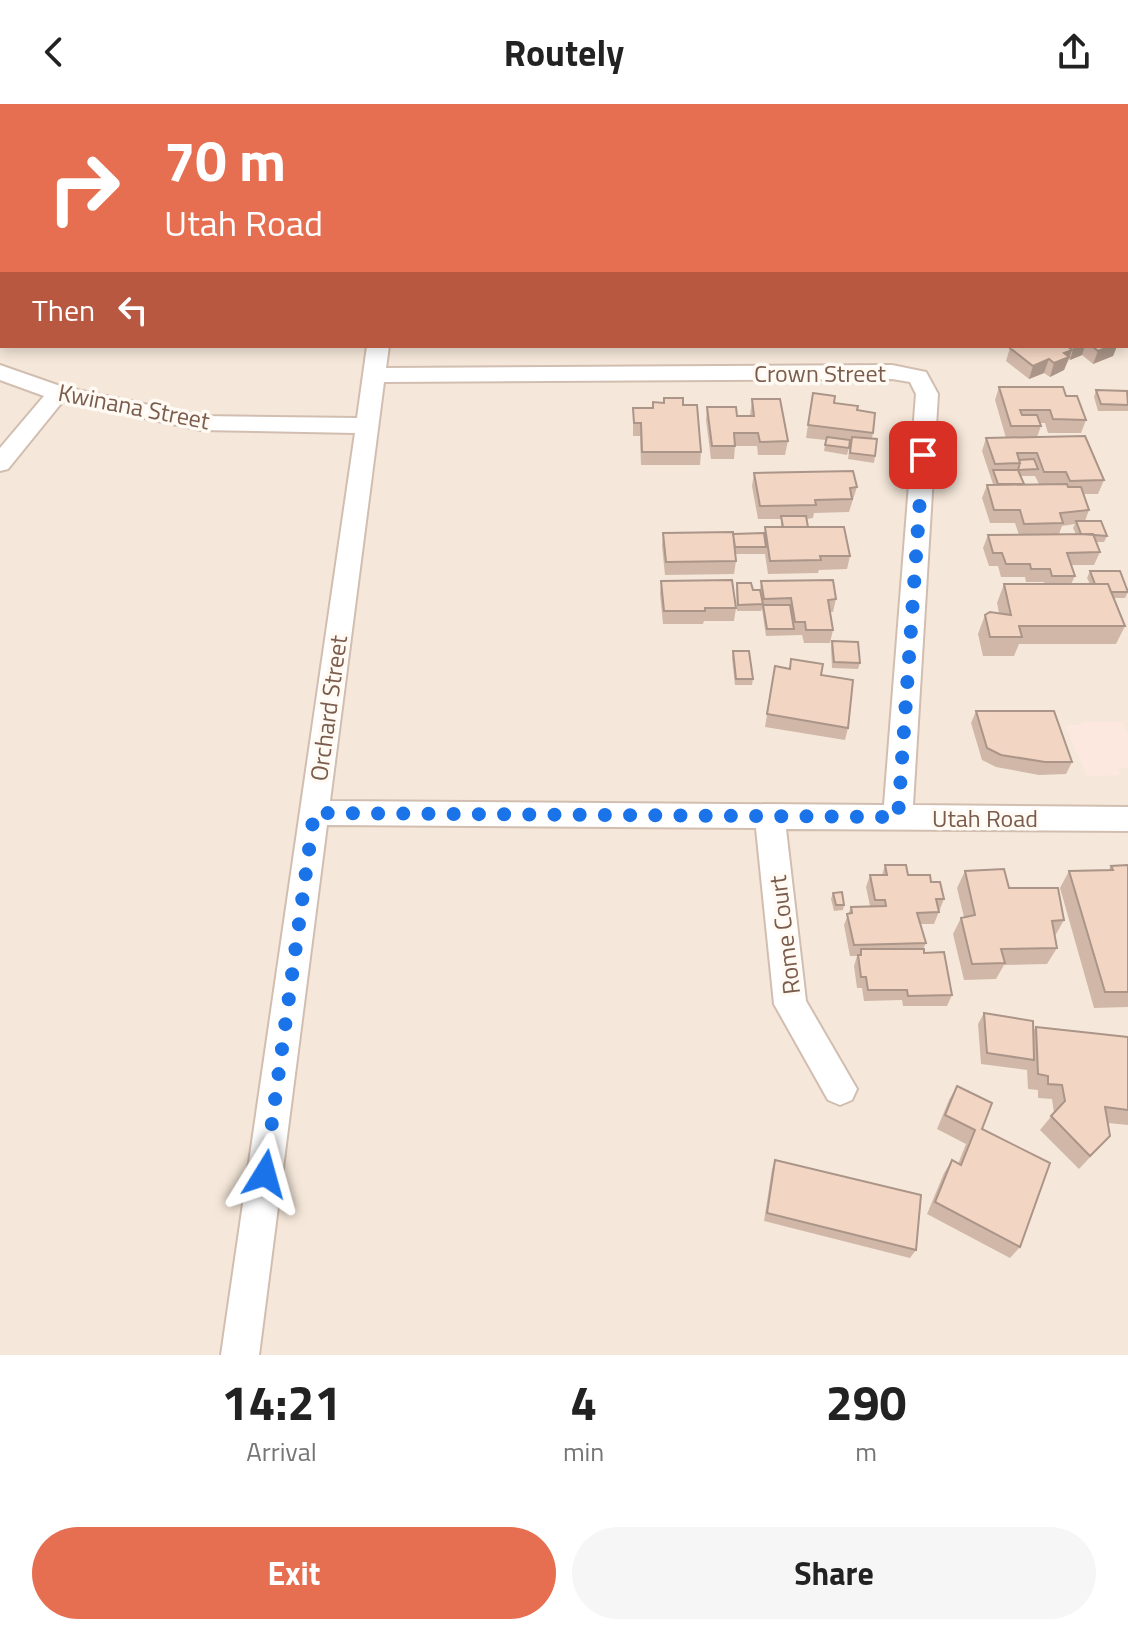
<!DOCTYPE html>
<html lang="en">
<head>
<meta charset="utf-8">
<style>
  body { margin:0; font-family:"Titillium Web",sans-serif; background:#f6f6f6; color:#222; height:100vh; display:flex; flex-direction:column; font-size:30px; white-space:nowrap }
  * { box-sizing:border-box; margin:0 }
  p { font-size:26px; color:#767676 }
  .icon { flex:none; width:44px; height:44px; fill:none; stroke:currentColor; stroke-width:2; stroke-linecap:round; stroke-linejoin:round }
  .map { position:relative; height:1251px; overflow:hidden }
  .sheet { display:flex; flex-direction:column; background:#fff; flex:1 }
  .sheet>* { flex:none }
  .hud { position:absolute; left:0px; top:0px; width:1128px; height:244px; box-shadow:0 4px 12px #0003; background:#e76f51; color:#fff; overflow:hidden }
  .pin { position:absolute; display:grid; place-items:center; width:68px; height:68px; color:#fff; margin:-34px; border-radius:16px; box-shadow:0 4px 12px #0006 }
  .me { position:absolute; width:88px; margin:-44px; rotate:8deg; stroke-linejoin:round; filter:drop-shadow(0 0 6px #0008) }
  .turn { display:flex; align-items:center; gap:28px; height:168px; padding:0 32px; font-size:36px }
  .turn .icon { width:104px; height:104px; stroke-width:2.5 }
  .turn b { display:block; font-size:56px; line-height:68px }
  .then { display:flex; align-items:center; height:76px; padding:0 32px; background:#0003; gap:16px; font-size:30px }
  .eta { display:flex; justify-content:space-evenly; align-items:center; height:136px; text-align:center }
  .eta b { font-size:48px; font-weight:700; line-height:56px }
  .cta { display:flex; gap:16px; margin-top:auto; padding:16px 32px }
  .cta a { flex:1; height:92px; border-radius:48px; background:#e76f51; color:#fff; font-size:32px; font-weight:700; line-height:92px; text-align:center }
  .cta a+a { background:#f6f6f6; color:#222 }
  header { display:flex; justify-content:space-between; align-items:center; height:104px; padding:0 32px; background:#fff; font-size:36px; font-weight:700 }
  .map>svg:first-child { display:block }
  .residential { fill:#f5e8da; fill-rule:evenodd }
  .commercial { fill:#fde8e0 }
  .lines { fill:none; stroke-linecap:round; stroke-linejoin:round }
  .minor-casing { stroke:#d1beb0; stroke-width:4 }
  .minor { fill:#fff; fill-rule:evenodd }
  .wall { fill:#d1b7a8; fill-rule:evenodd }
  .shaded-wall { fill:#aa9588 }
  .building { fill:#f3d5c3; stroke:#aa9588; stroke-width:2 }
  .route { stroke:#1a73e8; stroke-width:14; stroke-dasharray:0 25.2 }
  .labels { text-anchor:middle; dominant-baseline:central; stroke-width:7; stroke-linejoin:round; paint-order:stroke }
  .street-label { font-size:24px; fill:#7a5c4d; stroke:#fffaf3 }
</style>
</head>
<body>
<header><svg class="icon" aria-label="back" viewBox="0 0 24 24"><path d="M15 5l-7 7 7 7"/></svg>Routely<svg class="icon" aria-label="share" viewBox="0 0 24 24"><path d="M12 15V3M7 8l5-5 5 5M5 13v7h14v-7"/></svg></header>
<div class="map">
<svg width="1128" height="1251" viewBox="0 0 1128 1251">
  <rect width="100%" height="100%" fill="#fdf6ec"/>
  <path class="residential" d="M0,0H1128V1251H0ZM2,2H1126V242H2Z"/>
  <path class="commercial" d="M1082,618H1123L1128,631V664H1118L1121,671L1087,672L1065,621H1081Z"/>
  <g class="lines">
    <g class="minor-casing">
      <path id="minor" d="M400,0H418V2H400Z
        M930,0H948L949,2H931Z
        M0,40H2V50H0Z
        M2,63V75L0,76V64Z
        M367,242H389L386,264L892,261L926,268L938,290L913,701L1128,703V727L786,725L806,897L857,985L852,996L840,1001L828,996L774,900L756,724L327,721L259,1251H221L355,329L201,326L63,297L8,365L0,367V344L44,292L0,276V261L63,283L201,312L357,314ZM892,275L910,278L916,290L884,701L330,697L384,278Z"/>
    </g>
    <use href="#minor" class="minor"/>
  </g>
  <path class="wall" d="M978,0H1056V2H977Z
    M1014,242H1117L1113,252L1093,260L1082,251L1070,256L1069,255L1064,266L1050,273L1044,269L1029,275L1006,257L1010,244Z
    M999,283L1066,292L1086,316L1081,329H1048L1045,319H1040L1041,322L1037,333L1104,376L1098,390H1083L1089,406L1085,417L1107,432L1104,438H1097L1100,448L1094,461H1071L1075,472L1071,480H1090L1087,474L1090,467L1128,488L1125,494H1114L1125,522L1116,540H1019L1014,552H983L978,530L985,511L999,509L997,499L1004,480H1045L1044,478H1026L1025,473H1001L998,462H989L983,444L988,431H1019L1015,419H990L982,394L987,381L993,380L982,347L986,334H1006L995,296ZM1021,372H1035L1039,380H1024ZM1075,420L1073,424L1076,430H1059L1062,422Z
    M1096,286L1128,291V307H1098L1094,293Z
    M813,289L834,299L857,306L873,329L872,334L875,352L874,359L848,355L850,340L847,351L824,347L826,336L806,334Z
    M664,294L683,301L701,348L700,361H641L640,332H633V304H653L664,299Z
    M752,295L788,337L785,351H758L757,342H735L734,355H711L706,316L707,303L737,312H750Z
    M754,369L857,383L849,408L814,409L813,414L807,415L808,423L850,452L847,465L819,466L818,469L768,470L765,450H735L736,457L734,470L665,471L662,442L663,429L764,430L765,423H781V415H758L752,382Z
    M661,477L736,504L734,517H704L703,520H663L660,490Z
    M761,477L836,495L833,508H830L833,526L830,539H804L802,531L766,532L762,505L761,507H737L736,485L737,479L753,486H760Z
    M832,537L860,559L858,565L832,564L831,544Z
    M733,547L753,575L752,581H735L732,554Z
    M791,555L821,571L848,624L845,636L765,623L775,562L789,565Z
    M976,607L1072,658L1066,670L1039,671L996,663L982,656L971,619Z
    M885,761L908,771L931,778L944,795L934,820H920L926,839L923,845L924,849L952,891L947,902H903L902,896L864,897L862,884H857L854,862L857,852H850L844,821L851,803L870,802L866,783L870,771H882Z
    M1128,761V903L1094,904L1060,784L1069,767H1108L1111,762Z
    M965,767L1009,784L1064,816L1055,832L1057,844L1047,860L1004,861L996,875L964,876L953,830L961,814L964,813L957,784Z
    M833,789L844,801L843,806L834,807L831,795Z
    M984,909L1033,927L1036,923L1128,933V1021L1108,1019L1110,1032L1079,1065L1040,1026L1054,1009L1052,995L1038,994V986L1028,985L1027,966L981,960L978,920Z
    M957,982L982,1025L1020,1143L1010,1154L927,1110L944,1069L952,1056L958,1060L966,1040L937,1025L949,996Z
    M775,1056L916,1146L910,1154L764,1117L772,1065Z"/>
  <path class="shaded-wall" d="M1074,242H1085L1082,251L1070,256Z
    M1111,242H1117L1113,252L1093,260L1098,247Z
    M1072,246L1064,266L1050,273L1054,259L1064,249Z
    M1049,255L1044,269L1029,275L1033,262Z"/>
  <path class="building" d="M580,0H607V2H588Z
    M628,0H668L669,2H628Z
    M757,0H837L838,2H757Z
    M841,0H917V2H842Z
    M1014,242H1067L1072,246L1064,249L1069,253L1054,259L1049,255L1033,262L1010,244Z
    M1092,242H1111L1098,247Z
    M999,283H1063L1066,292H1077L1086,316L1053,315L1050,306H1020L1022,311H1037L1041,322H1011Z
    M1096,286L1127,287L1128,301L1101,300Z
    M813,289L835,292L834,299L858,302L857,306L875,309L873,329L808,321Z
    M664,294H683V301H697L701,348H642L641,319H634L633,304H653V298L664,299Z
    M752,295H780L788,337L760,338L758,329H734L735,342H712L707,303H736L737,312H754Z
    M1085,332L1104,376L1070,377L1066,368H1044L1037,349H1017L1020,359L995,360L986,334Z
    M827,333L850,336L849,344L825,341Z
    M852,333L877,335L875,352L850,349Z
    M1034,355L1038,365L1018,366L1020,359L1019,356Z
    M993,366H1018L1024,380H998Z
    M853,367L857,383L850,384L852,395L815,396L816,401L760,402L754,369Z
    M1067,380L1068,383H1081L1089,406L1060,409L1063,419L1024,420L1020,406H994L987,381Z
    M781,412H806L808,423H783Z
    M1076,417H1101L1107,432L1081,430Z
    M765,423H844L850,452H820L821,456L770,457Z
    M733,428L736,457L666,458L663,429Z
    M764,429L766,443H735L733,430Z
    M1093,430L1100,448L1067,449L1075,472H1052L1050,465H1031L1030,460H1006L1002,449H993L988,431Z
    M1090,467H1120L1128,488H1111L1108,480H1095Z
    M732,476L736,504H705V507H664L661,477Z
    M833,476L836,495L828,496L833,526H806L805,518H795L791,494L764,495L761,477Z
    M737,479H751L753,486H760L763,500L738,501Z
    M1004,480H1108L1125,522H1019L1022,533H990L985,511L990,508L1011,511Z
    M763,501H790L794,525H767Z
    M832,537L858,538L860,559L834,558Z
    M733,547H749L753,575H736Z
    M791,555L823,560L821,571L853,576L848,624L767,610L775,562L790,565Z
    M976,607H1054L1072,658H1045L1001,651L987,644Z
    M885,761H906L908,771H930L931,778H940L944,795H936L939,808L917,809L926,839L854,841L847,810L852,809L851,803L886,802L885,796H875L870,771H887Z
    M1128,761V888H1105L1069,767L1113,766L1111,762Z
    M1004,765L1009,784H1058L1064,816L1052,817L1057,844L1001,845L1005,859L972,860L961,814L975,811L965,767Z
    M842,788L844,801H836L833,789Z
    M861,845H924V849L944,848L952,891L908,892L907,886H868L866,873H861L858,851H861Z
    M984,909L1033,917L1034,956L987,949Z
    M1036,923L1128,933V1006L1105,1003L1110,1032L1090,1052L1051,1012L1065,997L1062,981L1048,980V972L1038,970Z
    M957,982L992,999L982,1025L1050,1059L1020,1143L935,1098L952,1056L961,1061L975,1026L945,1011Z
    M775,1056L921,1091L916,1146L767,1109Z"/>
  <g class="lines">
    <path class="route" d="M265,1070L314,709L898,713L923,351"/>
  </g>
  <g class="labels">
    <g class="street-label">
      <text x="820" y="269">Crown Street</text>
      <text transform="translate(134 302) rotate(11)">Kwinana Street</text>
      <text transform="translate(328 604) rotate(-82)">Orchard Street</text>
      <text x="985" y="714">Utah Road</text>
      <text transform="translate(784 831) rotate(-97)">Rome Court</text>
    </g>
  </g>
</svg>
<div class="pin" style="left:923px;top:351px;background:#d93025"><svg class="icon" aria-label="arrive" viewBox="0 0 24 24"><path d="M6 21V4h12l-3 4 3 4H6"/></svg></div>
<svg class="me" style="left:265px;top:1070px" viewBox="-20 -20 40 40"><path d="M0-17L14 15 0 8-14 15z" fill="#1a73e8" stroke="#fff" stroke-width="4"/></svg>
<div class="hud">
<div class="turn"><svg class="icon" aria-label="right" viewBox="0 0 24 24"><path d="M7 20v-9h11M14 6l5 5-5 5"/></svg><div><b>70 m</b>Utah Road</div></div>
<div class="then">Then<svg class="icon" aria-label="left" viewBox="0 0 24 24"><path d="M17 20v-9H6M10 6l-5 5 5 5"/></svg></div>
</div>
</div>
<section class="sheet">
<div class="eta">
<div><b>14:21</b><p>Arrival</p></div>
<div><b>4</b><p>min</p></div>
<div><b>290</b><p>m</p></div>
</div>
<div class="cta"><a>Exit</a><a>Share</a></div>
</section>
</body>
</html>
